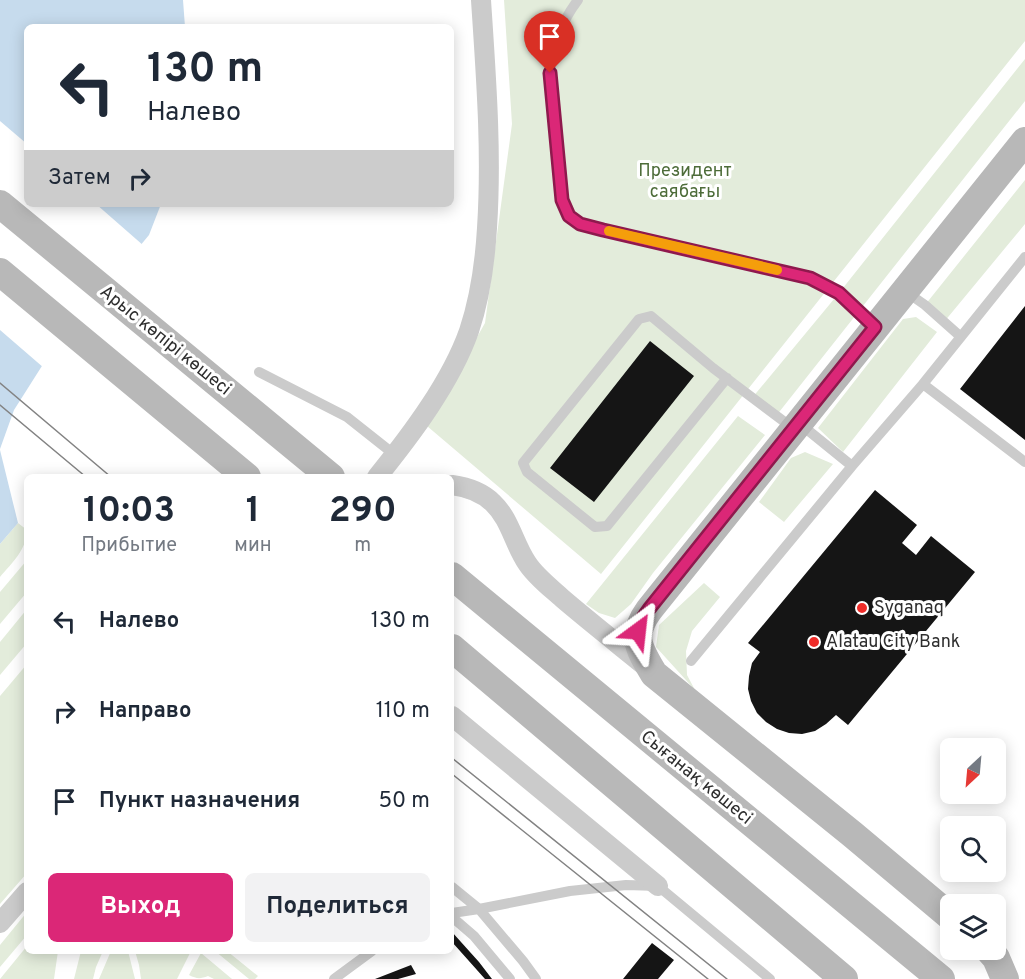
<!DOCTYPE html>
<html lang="ru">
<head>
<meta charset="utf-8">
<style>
  body { margin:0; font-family:Overpass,sans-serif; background:#f2f2f3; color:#1f2937; height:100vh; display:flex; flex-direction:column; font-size:22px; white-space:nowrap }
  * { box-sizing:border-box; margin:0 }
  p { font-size:20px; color:#747a83 }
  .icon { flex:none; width:33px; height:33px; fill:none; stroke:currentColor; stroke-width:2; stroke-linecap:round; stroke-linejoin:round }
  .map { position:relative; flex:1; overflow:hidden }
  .drawer { position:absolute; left:24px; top:474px; width:430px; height:480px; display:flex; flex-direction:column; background:#fff; border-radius:9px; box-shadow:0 3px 15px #0003 }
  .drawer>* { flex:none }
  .guide { position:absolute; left:24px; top:24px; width:430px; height:183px; border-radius:9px; box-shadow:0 3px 15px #0003; background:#fff; color:#1f2937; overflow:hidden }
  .needle { width:39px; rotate:206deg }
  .buttons { position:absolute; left:940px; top:738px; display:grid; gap:12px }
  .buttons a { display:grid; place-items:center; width:66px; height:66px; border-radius:9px; background:#fff; box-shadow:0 3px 15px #0003; font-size:30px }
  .pin { position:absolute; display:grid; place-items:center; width:51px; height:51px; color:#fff; margin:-62px -26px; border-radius:50% 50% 50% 0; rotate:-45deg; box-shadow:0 0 6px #0007 }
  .pin .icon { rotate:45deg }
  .me { position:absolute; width:66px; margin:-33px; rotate:30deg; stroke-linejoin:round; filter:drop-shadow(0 0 4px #0008) }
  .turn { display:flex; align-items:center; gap:21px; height:126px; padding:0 24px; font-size:27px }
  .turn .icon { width:78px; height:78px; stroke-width:2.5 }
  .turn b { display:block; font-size:42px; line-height:51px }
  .then { display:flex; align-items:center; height:57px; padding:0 24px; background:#0003; gap:12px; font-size:22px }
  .eta { display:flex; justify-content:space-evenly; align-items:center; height:102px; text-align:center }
  .eta b { font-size:36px; font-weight:700; line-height:42px }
  .primary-button { display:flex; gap:12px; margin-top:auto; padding:12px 24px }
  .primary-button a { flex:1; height:69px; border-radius:9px; background:#db2777; color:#fff; font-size:24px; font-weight:700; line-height:69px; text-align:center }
  .primary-button a+a { background:#f2f2f3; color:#1f2937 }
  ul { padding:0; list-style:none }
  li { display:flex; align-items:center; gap:18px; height:90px; padding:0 24px }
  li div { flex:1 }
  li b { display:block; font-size:22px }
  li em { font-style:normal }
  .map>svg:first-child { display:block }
  .green { fill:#e3ecdb }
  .water { fill:#c6dbed }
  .pier { fill:#fff }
  .building { fill:#151515 }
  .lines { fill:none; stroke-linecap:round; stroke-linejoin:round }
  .lane { stroke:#cbcbcb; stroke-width:10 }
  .street { stroke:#cbcbcb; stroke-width:20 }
  .secondary { stroke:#b8b8b8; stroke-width:28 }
  .tram { stroke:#838383; stroke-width:1.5 }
  .route-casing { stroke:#8e194d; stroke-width:15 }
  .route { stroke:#db2777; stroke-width:10 }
  .slow { stroke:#f59e0b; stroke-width:10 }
  .poi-dot { fill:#ee2b28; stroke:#fff; stroke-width:2 }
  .labels { text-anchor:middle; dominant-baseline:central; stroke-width:6; stroke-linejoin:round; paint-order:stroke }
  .park-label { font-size:18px; fill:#4d6c39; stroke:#fff }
  .street-label { font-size:18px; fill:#2e2e2e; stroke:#fff }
  .poi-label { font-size:18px; fill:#2e2e2e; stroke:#fff; text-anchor:start }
</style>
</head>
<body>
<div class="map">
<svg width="1025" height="979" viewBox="0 0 1025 979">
  <rect width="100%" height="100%" fill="#fff"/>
  <path class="green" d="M504,0H1025V41L601,574L427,426L485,323L512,124Z
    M1025,59V101L776,416L752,398L839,293Z
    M1025,180V224L944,322L925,305Z
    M916,317L937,332L843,452L818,428L903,319Z
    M738,416L765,435L653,573L631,604L615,618L599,613L586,604Z
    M805,452L833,464L784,522L759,502L791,458Z
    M18,523L27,530C27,549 12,563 0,577V544Z
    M27,560V592L0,624V592Z
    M704,583L720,597L692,631L686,651L687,675L695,690L656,647L659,625Z
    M27,609V643L0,675V642Z
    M27,664V873L0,904V696Z
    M27,912V935L0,967V945Z
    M27,946V951H58L54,979H0Z
    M81,951H103L96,967L93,979H74Z
    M111,951H128L135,979H99Z
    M135,951H191L177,979H141L139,965Z
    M215,951H227L258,976L255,979H249Z
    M201,953L232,979H214L208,976C200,979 197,979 189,975Z"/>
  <path class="water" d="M0,0H183L185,27H27V204H161L149,235L47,358L14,410L0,449Z
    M0,450L18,523L0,544Z"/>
  <path class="pier" d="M0,121L27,144V204H96L144,246L49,360L44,368L0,330Z"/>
  <path class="building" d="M1025,306V440L960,389Z
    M650,341L694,376L594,502L550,468Z
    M875,490L917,525L902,543L916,555L931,536L975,572L848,725L836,715L826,724L815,731L802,734L789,733L777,729L766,722L757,713L751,701L748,689L749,676L752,663L760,652L748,643Z
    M452,932L479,962L492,979H485L452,942Z
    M652,943L674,960L658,979H623Z
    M411,965L416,974L398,979H375Z"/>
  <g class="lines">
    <path class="lane" d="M578,0C561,22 554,45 550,73L562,200L569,216L580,224L603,230L810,278L824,284L839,293L875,327
      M1025,257L923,384L1025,462
      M905,291L925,305L961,337
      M259,372L347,417L395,455
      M727,378L607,526L595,527L527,472L523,463L639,319L651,316L713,368L794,429
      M799,423L852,466
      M691,661L852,466L923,384
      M452,887L479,909L570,891L626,885L658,886L770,979
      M452,913L479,909L523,961L536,979
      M452,917L474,936L510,979
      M334,979L372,951"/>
    <path class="street" d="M377,477C411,435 451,382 469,331C480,298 485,262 487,228C492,152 486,76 481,0
      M452,485C467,487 482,492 493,503C510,519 514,544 527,563C536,577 551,588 563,599C590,622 618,644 645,666
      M452,716L658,886
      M0,923L27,892"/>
    <path class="secondary" d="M0,204L331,477
      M0,272L247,477
      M452,576L941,979
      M452,648L844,979
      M951,917L852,834L654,674C639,649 630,636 649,610L1025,141
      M989,950L996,958L1005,979"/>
    <path class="tram" d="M0,383L111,477
      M0,405L86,477
      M452,758L727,979
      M452,774L708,979"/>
  </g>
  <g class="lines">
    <g class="route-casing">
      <path id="route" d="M550,73L562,200L569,216L580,224L603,230L810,278L839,293L875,327L649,609L642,619L638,631"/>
    </g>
    <use href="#route" class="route"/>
    <path class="slow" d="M609,231L777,270"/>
  </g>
  <g class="poi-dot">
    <circle cx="862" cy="608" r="6"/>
    <circle cx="814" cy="642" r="6"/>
  </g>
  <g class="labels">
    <g class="park-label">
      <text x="685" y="171">Президент<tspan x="685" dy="21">саябағы</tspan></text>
    </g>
    <g class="street-label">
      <text transform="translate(165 341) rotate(39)">Арыс көпірі көшесі</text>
      <text transform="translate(696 778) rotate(39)">Сығанақ көшесі</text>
    </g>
    <g class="poi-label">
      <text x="874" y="608">Syganaq</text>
      <text x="826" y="642">Alatau City Bank</text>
    </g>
  </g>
</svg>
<div class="buttons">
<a><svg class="needle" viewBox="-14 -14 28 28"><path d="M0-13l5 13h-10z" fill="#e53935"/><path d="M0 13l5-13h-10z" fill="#747a83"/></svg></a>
<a><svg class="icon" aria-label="search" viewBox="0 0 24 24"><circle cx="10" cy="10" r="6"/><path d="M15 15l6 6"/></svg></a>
<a><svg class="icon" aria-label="layers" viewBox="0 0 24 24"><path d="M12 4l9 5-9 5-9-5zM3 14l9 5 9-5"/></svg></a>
</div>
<div class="pin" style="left:550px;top:73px;background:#d93025"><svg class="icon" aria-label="arrive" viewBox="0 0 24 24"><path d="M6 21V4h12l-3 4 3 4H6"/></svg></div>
<svg class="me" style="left:638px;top:631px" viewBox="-20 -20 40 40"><path d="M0-17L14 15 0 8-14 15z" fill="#db2777" stroke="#fff" stroke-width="4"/></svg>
<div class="guide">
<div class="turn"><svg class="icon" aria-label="left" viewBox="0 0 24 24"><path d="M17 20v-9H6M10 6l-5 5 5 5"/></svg><div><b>130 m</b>Налево</div></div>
<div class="then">Затем<svg class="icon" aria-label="right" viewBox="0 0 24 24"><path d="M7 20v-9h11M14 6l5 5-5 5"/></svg></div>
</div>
<section class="drawer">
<div class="eta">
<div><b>10:03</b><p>Прибытие</p></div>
<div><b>1</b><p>мин</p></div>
<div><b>290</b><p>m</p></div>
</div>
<ul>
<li><svg class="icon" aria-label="left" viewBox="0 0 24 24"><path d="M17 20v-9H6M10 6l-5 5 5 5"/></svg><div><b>Налево</b></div><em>130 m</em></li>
<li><svg class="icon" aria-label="right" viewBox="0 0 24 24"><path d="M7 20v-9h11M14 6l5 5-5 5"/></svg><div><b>Направо</b></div><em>110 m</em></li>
<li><svg class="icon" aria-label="arrive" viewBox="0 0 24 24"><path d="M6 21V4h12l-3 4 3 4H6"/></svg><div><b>Пункт назначения</b></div><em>50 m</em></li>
</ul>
<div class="primary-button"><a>Выход</a><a>Поделиться</a></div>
</section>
</div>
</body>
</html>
